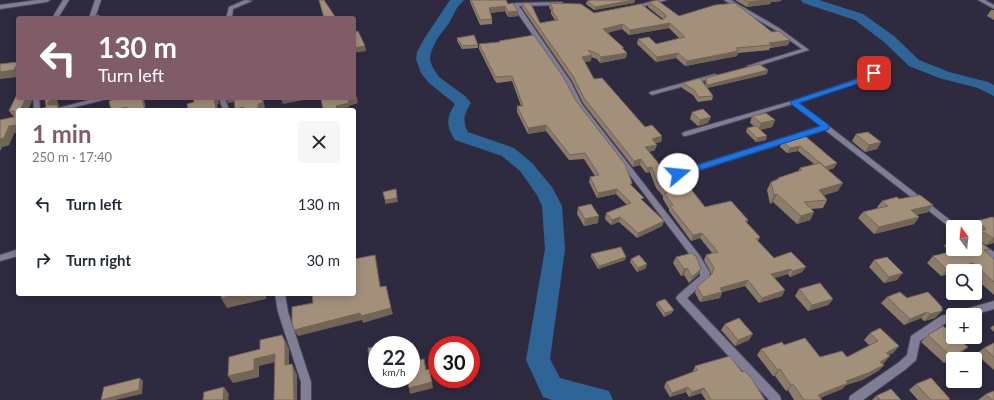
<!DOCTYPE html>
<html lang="en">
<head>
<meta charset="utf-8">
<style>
  body { margin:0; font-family:Lato,sans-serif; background:#f6f6f7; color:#1f2937; height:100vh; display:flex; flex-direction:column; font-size:15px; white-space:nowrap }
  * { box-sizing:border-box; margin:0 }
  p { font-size:13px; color:#747a83 }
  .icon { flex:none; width:22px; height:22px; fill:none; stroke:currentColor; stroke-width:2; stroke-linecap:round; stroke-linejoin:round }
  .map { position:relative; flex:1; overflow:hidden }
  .sheet { position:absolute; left:16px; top:108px; width:340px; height:188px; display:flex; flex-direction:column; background:#fff; border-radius:4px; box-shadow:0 2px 10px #0003 }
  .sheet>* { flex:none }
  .hud { position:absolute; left:16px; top:16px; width:340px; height:84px; border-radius:4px; box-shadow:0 2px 10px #0003; background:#7f5c67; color:#fff; overflow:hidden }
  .needle { width:26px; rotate:345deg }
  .tools { position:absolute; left:946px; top:220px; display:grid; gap:8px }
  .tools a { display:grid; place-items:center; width:36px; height:36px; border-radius:4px; background:#fff; box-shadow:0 2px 10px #0003; font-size:20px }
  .speed { position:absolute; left:368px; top:336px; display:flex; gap:8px; font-size:20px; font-weight:700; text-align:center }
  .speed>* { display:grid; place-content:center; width:52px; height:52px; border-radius:50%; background:#fff; box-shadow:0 2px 10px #0003; line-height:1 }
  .speed small { font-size:10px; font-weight:400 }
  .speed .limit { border:6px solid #d22; background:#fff; color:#111 }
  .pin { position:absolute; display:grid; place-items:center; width:34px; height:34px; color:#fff; margin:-17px; border-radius:8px; box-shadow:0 2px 6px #0006 }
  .me { position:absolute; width:44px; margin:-22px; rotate:73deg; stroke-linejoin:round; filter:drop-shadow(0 0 3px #0008) }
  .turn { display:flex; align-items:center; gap:14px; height:84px; padding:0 16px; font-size:18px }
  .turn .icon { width:52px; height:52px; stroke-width:2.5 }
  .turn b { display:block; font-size:28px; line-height:34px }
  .round { display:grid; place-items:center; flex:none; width:42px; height:42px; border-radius:4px; background:#f6f6f7 }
  .overview { display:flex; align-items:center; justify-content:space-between; height:68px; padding:0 16px }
  h1 { font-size:24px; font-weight:700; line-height:30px; color:#7f5c67 }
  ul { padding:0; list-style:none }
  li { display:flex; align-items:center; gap:12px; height:56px; padding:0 16px }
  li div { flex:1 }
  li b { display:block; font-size:15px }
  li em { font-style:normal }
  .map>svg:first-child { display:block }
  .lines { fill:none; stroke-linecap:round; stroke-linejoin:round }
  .river { fill:#2e6496; fill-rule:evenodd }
  .minor-casing { stroke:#4a4759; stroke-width:2 }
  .minor { fill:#807d96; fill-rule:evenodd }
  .wall { fill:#8c7c6a }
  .shaded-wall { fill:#726556 }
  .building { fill:#a3907b; stroke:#726556 }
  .route { fill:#1a73e8; stroke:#114b97 }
</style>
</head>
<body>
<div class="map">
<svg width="994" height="400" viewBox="0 0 994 400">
  <rect width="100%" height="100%" fill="#2e2b40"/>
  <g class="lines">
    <path class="river" d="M450,0H464L457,8L449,23L437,39L431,52L430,59L432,66L439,77L465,96L471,103C464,114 462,121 468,132L514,148L532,163L552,187L562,206L565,249L550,359L560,378L609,391L613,400H552L543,397L526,360L545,249L542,206L537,195L520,171L502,156L455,140C446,126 446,117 455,104L429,83L421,73L416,59L417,52L424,39Z
      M801,0H819L863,14L894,36L919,60L949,72L988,82L994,85V96L978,88L939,78L909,66L884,42L855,20L803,3Z"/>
    <g class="minor-casing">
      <path id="minor" d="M37,0H50L47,2L0,9V5Z
        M63,0H69L58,18H52Z
        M95,0H101L95,18H89Z
        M245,0L252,1L233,9L232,18H226L229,7Z
        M657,0H667L641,7L638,5Z
        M724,0H731L779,28L809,50L751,68H747V66L802,49L775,30Z
        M978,0H985L994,5V9Z
        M561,2L563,3V5L519,6L571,82L582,104L700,256L710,273L709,278L687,298L780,396L781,400H769L678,301L676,298L678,295L700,276V273L694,260L577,105L565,82L512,5L515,3Z
        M874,71L876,72V74L856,83L799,103L959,227H953V229H952L825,130L681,176L678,177L674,174L675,172L821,126L793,104L686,136H684L682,134L684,132L792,101L852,81Z
        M715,74L717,75V77L652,95L649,93L650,92Z
        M33,98H39L40,110H34Z
        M97,98H108L107,99L64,110H53L54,109Z
        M219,98H225L229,110H223Z
        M975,239L994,252V260L991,259L975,247Z
        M16,250H18V256L0,261V255Z
        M275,294H285L288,312L311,382V400H301V382L278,312Z
        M994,301V309L973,315H953V321L946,323L920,341L916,360L906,369L863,400H849L850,396L898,363L907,355L911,336L941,316Z"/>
    </g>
    <use href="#minor" class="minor"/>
  </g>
  <path class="wall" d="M470,0H506L508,4L518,11V16L508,17L505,11L490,13L492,19V24L480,25L470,2Z
    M635,0L634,3L594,10L586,4L587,1Z
    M735,0H781V1L771,2L770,4L747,7Z
    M649,2L679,16L772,32L790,40L788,45L770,48L769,50L738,53L737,56L685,66L676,58L656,62L637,44L638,39L656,44L679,38L669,28L629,35L622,29L607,33L627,53L626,58L600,63L597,59L591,57V61L585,62L594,79L645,127L662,136L661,142L655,143V150L649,152L671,179L705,207L748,220L747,223L760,237L758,241L774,258L802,272L790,277L788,274L774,278L782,296L759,303L745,286L722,292L720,298L700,302L695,293L697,287L711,275V273L704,260L706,255L712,253L700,238L691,241L669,211V209L663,199V196L656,188L650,172L646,173L640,165L633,167L583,103L572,81L522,8V3L540,23L555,20L551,14V10L549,8L550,3L594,13L662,20L663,19L648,7Z
    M991,10H994V20L987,16Z
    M457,38L478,45V48L462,49L457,41Z
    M499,41L576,101L632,183L631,185L643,201L664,221L662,226L637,238L619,222L611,225L605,219L606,213L627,205L616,194L597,198L589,182L590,177L595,176L584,159L569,160L546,131L528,134L517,112V106H521L512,81L497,83L495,81L479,49V44L499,42Z
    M767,74L707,88L713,96L712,100L698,102L693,95L682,88L683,83L706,86L705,81L706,78Z
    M18,98H32V101L18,110V132L14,133L9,145L2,147L0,151V120L14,117L9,111Z
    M692,112L708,123L698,126L690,119Z
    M752,116L775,120L772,127L760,130L766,140L756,142L746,132L747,128L754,126L750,123Z
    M856,134L881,142L877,149L865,152L852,141Z
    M805,136L834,168L828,170L838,191L824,195L827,200L823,208L811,209L814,212L810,220L797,224L773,202L770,204L767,190L771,182L777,179L778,178L798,171L800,168L814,164L798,151L787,153L780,147L782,141Z
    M899,199L928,212L916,215L919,217L914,224L874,234L858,218L863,212L878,208L877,207L882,201Z
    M578,207L598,223L584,226L577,214Z
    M992,217L994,243L986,245L980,241L989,249L986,252L994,259V295L975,278V271H967L966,270L941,276L927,263L933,256L951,252L944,246L950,239L953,238V249H975V227H972L977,221Z
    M591,254L625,260L598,269L591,257Z
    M695,256L701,269L698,275L689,283L684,275L681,276L673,263L676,257Z
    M631,259L646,268L637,272L630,262Z
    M874,260L897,280L884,283L869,267Z
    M799,289L833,299L828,305L808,311L795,296Z
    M928,292L935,318L924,321L921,318L904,325L881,303L887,297L907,298Z
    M657,302L672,313L664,317L656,305Z
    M725,324L749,340L735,346L721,330Z
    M994,325V332L990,328Z
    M870,333L899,346L893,353L888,355L884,363H882L884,365L878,371L862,380L846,385L842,389L820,398L822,400H794L788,390L786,391L775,376H773L757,355L761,349L784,345L820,357H847L870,346L864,340Z
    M928,335L968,347L961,353L944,363L921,342Z
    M994,343V370L976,354L984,348Z
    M695,366L742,372L765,400H706L701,393L689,397L686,392L670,397L664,387L666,382L693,372V371Z
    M916,384L949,400H918L909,390Z
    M986,394L994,400H978Z
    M876,396L901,400H872Z"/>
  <path class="shaded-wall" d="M635,0L634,3L594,10L595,7Z
    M767,0H781V1L771,2L770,4L747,7L748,2Z
    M505,6V11L489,13V8Z
    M518,11V16L508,17V12Z
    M670,23L669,28L629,35L630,30Z
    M623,24L622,29L603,34V29Z
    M790,40L788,45L770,48L771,45L769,43Z
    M365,46L366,51L354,53V48Z
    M738,51L737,56L685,66L687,61Z
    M627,53L626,58L600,63L601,57Z
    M678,53L676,58L656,62L657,57Z
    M592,55L591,61L581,63L582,57Z
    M18,63V77L0,79V72Z
    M768,70L767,74L706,88L707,85Z
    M26,98H32V101L28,110H20Z
    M54,98H65L57,100L59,106H58L61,110H52L47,103L49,101Z
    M142,98H144L146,110H145Z
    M217,98H218L219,104L217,105L218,110H216L214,99Z
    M226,98H234L236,102L228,103Z
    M262,98H263L265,109L258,110V104Z
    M284,98H314L283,104L281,99Z
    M357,98L358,103L349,106L350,107L337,110L336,106Z
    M127,107L129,110H114Z
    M244,107L245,110H235V109Z
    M337,108V110H324Z
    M711,117L708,123L698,126L700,120Z
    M775,120L772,127L758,130L761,123Z
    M18,125V132L14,133L9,145L2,147L0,151V139L9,126Z
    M546,125V131L528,134V128Z
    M662,136L661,142L651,144L652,139Z
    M767,136L766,140L756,142L757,138Z
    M881,142L877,149L865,152L869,145Z
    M657,145L655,150L644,153L645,147Z
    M800,146L798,151L787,153L790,148Z
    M641,159L640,165L633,167L634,161Z
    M837,163L834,168L822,172L825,167Z
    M652,167L650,172L646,173L647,168Z
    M843,183L838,191L814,198L819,190Z
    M617,189L616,194L597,198L598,193Z
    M777,194L773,202L770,204L774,195Z
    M397,198L398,202L385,204V200Z
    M933,205L928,212L906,217L911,210Z
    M814,212L810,220L797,224L801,216Z
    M599,216L598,223L584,226L585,219Z
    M620,217L619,222L611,225L612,220Z
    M919,217L914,224L874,234L879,227Z
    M664,221L662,226L637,238L638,233Z
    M702,233L700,238L691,241L693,235Z
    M993,238H994V243L986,245Z
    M375,255L376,261L382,294L380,287Z
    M626,257L625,260L598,269L599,266Z
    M973,263L966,270L963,271H953V273L941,276L947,270Z
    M647,264L646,268L637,272L638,268Z
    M806,267L802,272L790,277L793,271Z
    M687,268L684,275L681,276L684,269Z
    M701,269L698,275L689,283L692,277Z
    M791,269L788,274L768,280L771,274Z
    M903,273L897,280L884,283L889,277Z
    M748,280L745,286L719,293L722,292L720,298L700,302L703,297L720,288Z
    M785,290L782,296L759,303L762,298Z
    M240,294H266V299L227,308L221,298Z
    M833,299L828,305L808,311L812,305Z
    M391,308L393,314L363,323L362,320L298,336L294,330L360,313Z
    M674,310L672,313L664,317L665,313Z
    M942,311L935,318L924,321L930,314Z
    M927,312L921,318L904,325L910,319Z
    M753,334L749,340L735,346L738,340Z
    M282,335L286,342L289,349V372L285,365Z
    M899,346L893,353L880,359L886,353Z
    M968,347L961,353L944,363L952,357Z
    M275,354L279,361L259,366V377L233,383L228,376L254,359Z
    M890,356L884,363L874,368L880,362Z
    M377,357V360L370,362L369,358Z
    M292,364L297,375V400H294Z
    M884,365L878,371L862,380L846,385L842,389L814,400L818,395L846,381Z
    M780,369L775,376H773L778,370Z
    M140,378L143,381L142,394L115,400H101Z
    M432,382L433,388L410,394L409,388Z
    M793,384L788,390L786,391L791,385Z
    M224,387L229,394L228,400H223Z
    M688,387L686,392L670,397L672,393Z
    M704,388L701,393L689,397L692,392Z"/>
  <path class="building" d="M319,0H324L336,18H324Z
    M471,0H506L508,4L513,3L518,11L508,12L505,6L489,8L492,19L480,20Z
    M592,0H634L595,7L587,1Z
    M657,0L679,16L715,5L735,3L772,32L779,31L790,40L769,43L771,45L736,48L738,51L687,61L678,53L657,57L638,39L649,37L656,44L685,37L670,23L630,30L623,24L603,29L624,48H622L627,53L601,57L598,54L588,50L592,55L582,57L594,79L602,78L645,127L652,125L662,136L652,139L657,145L645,147L665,171H668L671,179L675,178L681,185L687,184L705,207L731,201L748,220L745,221L760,237L756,239L774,258L791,252L806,267L793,271L791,269L771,274L785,290L762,298L748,280L720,288L722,292L703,297L697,287L712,274L714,268L706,255L718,252L702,233L693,235L670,206L673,205L664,193H667L657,182L652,167L647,168L641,159L634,161L584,98L573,76L522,3H529L532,6L540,23L558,20L551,9H553L550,3L581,4L594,13L641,4L662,20L666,17V15L649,2Z
    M744,0H767L748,2Z
    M99,15L100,18H85Z
    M358,31L365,46L354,48V32Z
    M474,35L478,45L462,46L457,38Z
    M534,35L564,78L576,101L625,164L632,183L630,184L644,198L641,199L664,221L638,233L620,217L612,220L606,213L631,203L617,189L598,193L590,177L599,175L585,153L570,155L546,125L528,128L517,106H523L512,76L497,77L495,76L479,44L500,42L499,41Z
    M18,62V63L14,70L0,72V64Z
    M759,64L768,70L707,85L706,78Z
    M700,78L713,96L699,97L694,90L683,83Z
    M18,92V98H26L20,110H18V125L9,126L4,138L0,139V120L14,117V111H9Z
    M354,94L357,98L348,101L349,103L336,106L337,108L323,110L321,98H354Z
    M45,98H54L55,99L49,101L47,103L48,105H57L59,110H37L46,107Z
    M118,98H142L145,110H127V107L114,110H111L109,101Z
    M193,98H217V99H214L216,110H188L187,104L194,102Z
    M234,98H262L263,103L258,104V110H244V107L235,109Z
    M703,109L711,117L700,120L692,112Z
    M766,113L775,120L761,123L752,116Z
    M756,126L767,136L757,138L747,128Z
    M868,132L881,142L869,145L856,134Z
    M805,136L837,163L825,167L800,146L790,148L782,141Z
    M820,163L843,183L819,190L827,200L804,202L814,212L801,216L777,194L774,195L771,182L779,179L778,178L802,170L800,168Z
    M396,189L397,198L385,200L383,192Z
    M920,195L933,205L911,210L919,217L879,227L863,212L888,206L882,201L897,197L899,199Z
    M591,204L599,216L585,219L578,207Z
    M992,217L994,218V238H993L981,231L980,232L981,242L989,249L984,250L994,259V282L973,263L947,270L933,256L962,249H975V232L986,229L977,221Z
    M621,247L626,257L599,266L591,254Z
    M692,253L695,256H696L701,269L692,277L687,268L684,269L676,257Z
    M375,255L380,287L386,286L391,308L361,316L360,313L294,330L292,323V307L313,303L312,294H354V259Z
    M639,255L647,264L638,268L631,259Z
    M887,257L903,273L889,277L874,260Z
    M820,283L833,299L812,305L799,289Z
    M900,292L907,298L928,292L942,307V311L930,314L927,312L910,319L887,297Z
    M222,294H240L221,298Z
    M665,299L674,310L665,313L657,302Z
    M739,318L753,334L738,340L725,324Z
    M943,326L953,334V337H956L968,347L952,357L928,335Z
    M880,328L899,346L886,353L890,356L880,362L884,365L868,373L846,381L848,383L818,395L822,400H804L793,384L791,385L780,369L778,370L761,349L782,342L784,345L805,338L820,357L842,351L847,357L878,341L870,333Z
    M282,335L285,342V365L292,364L293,368L294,400H274L275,354L254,359V370L228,376L229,357L260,349V340Z
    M994,343V357L984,348Z
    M377,347V357L369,358L368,348Z
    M730,356L742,372L745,371L752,379L765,400H711L704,388L692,392L688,387L672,393L666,382L698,370L695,366Z
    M424,359L426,370L429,369L432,382L409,388L407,379H411V374L417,372L416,360Z
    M140,378L139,390L101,400L104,387Z
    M931,378L950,399L948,400H931L916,384Z
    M224,387L223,400H203L204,392Z
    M891,389L901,400H877L880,399L876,396Z
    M994,391V400H992L986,394Z"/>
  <path class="route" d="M872,71L878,73L857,84L799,103L829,125V129L681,176H675L674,174L675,172L820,126L791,104V101L852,81Z"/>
</svg>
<div class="tools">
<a><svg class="needle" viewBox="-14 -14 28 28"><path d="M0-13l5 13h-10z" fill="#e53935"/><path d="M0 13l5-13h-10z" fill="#747a83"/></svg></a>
<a><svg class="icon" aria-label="search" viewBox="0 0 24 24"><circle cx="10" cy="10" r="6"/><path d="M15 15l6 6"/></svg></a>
<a>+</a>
<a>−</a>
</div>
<div class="speed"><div>22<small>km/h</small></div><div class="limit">30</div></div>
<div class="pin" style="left:874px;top:73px;background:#d93025"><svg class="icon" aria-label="arrive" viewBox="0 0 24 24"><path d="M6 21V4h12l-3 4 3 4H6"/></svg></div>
<svg class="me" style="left:678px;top:174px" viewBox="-20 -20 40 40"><circle r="19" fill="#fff"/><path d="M0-13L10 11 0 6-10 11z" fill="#1a73e8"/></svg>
<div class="hud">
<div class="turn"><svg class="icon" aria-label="left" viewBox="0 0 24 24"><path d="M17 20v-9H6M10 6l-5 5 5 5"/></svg><div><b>130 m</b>Turn left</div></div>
</div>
<section class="sheet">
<div class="overview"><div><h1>1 min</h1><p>250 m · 17:40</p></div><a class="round"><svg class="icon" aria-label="close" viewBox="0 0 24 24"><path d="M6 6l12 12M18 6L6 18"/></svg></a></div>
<ul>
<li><svg class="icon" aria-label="left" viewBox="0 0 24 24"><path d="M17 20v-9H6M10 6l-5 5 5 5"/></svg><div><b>Turn left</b></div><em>130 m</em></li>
<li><svg class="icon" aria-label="right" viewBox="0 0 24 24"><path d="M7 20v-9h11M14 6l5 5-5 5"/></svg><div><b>Turn right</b></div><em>30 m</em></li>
</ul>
</section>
</div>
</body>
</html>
